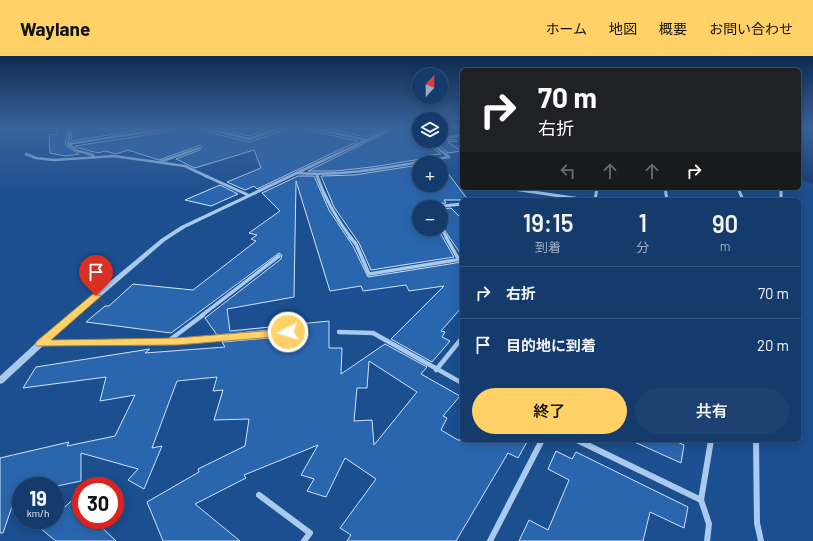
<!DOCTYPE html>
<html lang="ja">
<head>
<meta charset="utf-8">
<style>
  body { margin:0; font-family:Barlow,"Noto Sans JP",sans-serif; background:#1d4271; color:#f1f3f6; height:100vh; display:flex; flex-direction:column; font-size:15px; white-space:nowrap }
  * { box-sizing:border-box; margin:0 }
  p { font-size:13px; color:#9dadc1 }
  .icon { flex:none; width:22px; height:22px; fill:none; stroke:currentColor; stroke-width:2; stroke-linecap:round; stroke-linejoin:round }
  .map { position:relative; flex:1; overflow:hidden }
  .drawer { position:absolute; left:460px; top:142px; width:341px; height:244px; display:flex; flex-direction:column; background:#143b6b; border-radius:6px; box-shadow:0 2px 10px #0003,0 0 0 1px #33557e }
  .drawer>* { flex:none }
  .banner { position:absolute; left:460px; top:12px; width:341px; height:122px; border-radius:6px; box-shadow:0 2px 10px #0003,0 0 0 1px #33557e; background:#202124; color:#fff; overflow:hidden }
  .needle { width:26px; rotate:21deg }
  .fabs { position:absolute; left:412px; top:12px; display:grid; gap:8px }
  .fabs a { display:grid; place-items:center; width:36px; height:36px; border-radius:50%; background:#143b6b; box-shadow:0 2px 10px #0003,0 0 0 1px #33557e; font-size:20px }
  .speed { position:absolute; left:12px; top:421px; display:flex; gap:8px; font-size:20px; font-weight:700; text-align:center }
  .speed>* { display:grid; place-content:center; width:52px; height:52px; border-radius:50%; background:#143b6b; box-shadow:0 2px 10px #0003,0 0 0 1px #33557e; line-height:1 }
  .speed small { font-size:10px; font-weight:400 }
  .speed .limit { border:6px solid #d22; background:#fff; color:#111 }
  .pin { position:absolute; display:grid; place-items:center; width:34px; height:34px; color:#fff; margin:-41px -17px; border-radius:50% 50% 50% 0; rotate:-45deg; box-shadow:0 0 4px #0007 }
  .pin .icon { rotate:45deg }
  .me { position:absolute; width:44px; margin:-22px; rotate:265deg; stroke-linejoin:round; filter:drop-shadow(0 0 3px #0008) }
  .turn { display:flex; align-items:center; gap:14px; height:84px; padding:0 12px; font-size:18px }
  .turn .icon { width:52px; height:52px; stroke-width:2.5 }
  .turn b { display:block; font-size:28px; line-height:34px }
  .lanes { display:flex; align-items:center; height:38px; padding:0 12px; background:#0003; justify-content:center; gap:20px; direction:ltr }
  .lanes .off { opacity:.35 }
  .eta { display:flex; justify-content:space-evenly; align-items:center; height:68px; text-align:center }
  .eta b { font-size:24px; font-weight:600; line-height:28px }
  .button { display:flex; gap:8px; margin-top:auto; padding:8px 12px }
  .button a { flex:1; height:46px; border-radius:24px; background:#ffd166; color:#111; font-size:16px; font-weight:600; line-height:46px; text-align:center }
  .button a+a { background:#1d4271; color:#f1f3f6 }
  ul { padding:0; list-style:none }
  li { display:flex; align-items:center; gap:12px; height:52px; padding:0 12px; border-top:1px solid #33557e }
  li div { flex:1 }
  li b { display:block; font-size:15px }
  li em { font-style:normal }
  header { display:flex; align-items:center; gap:24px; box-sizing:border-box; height:56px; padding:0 20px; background:#ffd166; color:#111 }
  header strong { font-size:19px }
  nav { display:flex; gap:22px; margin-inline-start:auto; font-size:14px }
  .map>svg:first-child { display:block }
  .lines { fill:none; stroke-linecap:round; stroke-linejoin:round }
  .river { fill:#123a6d; fill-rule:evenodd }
  .building { fill:#2a66ad; stroke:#cfe3fa; fill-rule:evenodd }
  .minor-far4 { stroke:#a9c9ee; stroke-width:2.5 }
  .minor-far3 { stroke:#a9c9ee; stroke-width:3 }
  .minor-far2 { stroke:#a9c9ee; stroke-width:3.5 }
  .minor-far1 { stroke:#a9c9ee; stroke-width:4.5 }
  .minor { stroke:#a9c9ee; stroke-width:6 }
  .tertiary { fill:#a9c9ee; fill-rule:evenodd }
  .route { fill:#ffd166; stroke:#a68842 }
</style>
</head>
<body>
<header>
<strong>Waylane</strong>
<nav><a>ホーム</a><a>地図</a><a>概要</a><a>お問い合わせ</a></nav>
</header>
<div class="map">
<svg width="813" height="485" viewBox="0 0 813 485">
  <rect width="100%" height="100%" fill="#1b4f8f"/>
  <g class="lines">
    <path class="river" d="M799,72H808L813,87V128L805,126C795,112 799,89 799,72Z"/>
  </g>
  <path class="building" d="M56,72H68L65,89L79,98L65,100L50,97L49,79L58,78Z
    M72,72H152L71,85Z
    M175,72H202L204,75L249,86L281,75L283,72H309L311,75L358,85L257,133L254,130L245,134L227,126L261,112L254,94L195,112L176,103L200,94L202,91L200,89L159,104L128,94L116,98L105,95L98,97L79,92L75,90L172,75Z
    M217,72H271L249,80Z
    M326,72H385L366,81Z
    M395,72H419V85H427L428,88L441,98L431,99L434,101L372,111L335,115H308Z
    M455,83L457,85L448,86L461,95L448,97L436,87L437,85Z
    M441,108L468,144H444L446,147L433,148L431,151H419V173H438L454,201L371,214L359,187L334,151L321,120L354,119L419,109V129H441Z
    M298,120H314L329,154L353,190L368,221L462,206V251L441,275L445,276L442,281L450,285L432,306L391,283L444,230L409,235L406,229L363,235L361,230L330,235L296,125L294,241L227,253L230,275L329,265V292H342L341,318L385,288L427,311L421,318L460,340L443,360L447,362L441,374L458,384H528L518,402L508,397L456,485H347L351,479L340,472L376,423L345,402L326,441L307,435L314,423L301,419L318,389L244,419L246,422L195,448L240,485H163L147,446L199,416L198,413L245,390L249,363L214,364L223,334L213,335L217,321L177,325L152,392L162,390L144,433L128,424L138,413L81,397V425L57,430H19L3,477H0V402L69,386L67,390L115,380L135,339L100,345L106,321L23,332L36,311L150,293L145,297L225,291L222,286L304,279L307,277V273L304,271L217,279L205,262L281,203L282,199L279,197L171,277L86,266L105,250H109L133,228L193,234L256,185L251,183L257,179L249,177L280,155L262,137ZM369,305L417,336L374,389L372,364L354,365L357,332H367Z
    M220,129L238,138L211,150L185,144Z
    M451,152L462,163V200L441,169V153Z
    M630,384H673L684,389L681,407Z
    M556,395L572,403L576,396L688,451L684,472L650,456L643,485H519L529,464L548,474L569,424L548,413Z
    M81,436V464H94L116,485H56L41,473L51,464H55V460Z"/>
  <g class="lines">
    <path class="minor-far4" d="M205,72L249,83L280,72
      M312,72L366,84
      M70,74L68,88L78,95L93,99
      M441,83L462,79
      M68,88L172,72
      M26,98L36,102L54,104L114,100L185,110L208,121
      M160,106L199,92
      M296,117C348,121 398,109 449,101L430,86L434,85
      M317,119L318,121"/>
    <path class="minor-far3" d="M206,120L248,139
      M317,120C325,143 336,162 351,182
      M506,132L587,144
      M665,132L667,144
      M738,132L743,144
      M781,132V144
      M595,144L597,132
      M434,151L462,148
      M441,172L447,182"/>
    <path class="minor-far2" d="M350,181L356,188L369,218L462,203
      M446,181L459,204
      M201,260L279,200"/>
    <path class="minor-far1" d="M339,276L373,277L462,327
      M167,286L203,259
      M41,288L177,286L304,275
      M436,314L462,282"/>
    <path class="minor" d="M577,384L701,444
      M756,384L757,467L761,485
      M259,439L310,477L304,485
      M490,485L542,384
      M707,485L709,468L701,444L711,384"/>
    <path class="tertiary" d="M389,72H394L185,172L165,185L43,290L3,327L0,328V320L37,286L161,183L181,170Z"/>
  </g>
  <linearGradient id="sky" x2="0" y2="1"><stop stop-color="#0f2b4f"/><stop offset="0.51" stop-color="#39639b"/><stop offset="1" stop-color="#39639b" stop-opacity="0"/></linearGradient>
  <rect width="813" height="140" fill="url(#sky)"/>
  <path class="route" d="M93,238H96L101,240L51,284L177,282L288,273L293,276L288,280L177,289L37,290L35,288L37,285Z"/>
</svg>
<div class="fabs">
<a><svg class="needle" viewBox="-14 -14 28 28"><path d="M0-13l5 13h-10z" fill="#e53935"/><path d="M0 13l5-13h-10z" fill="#9dadc1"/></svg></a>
<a><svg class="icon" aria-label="layers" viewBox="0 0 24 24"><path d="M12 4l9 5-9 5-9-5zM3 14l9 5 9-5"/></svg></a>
<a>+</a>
<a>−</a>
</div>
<div class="speed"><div>19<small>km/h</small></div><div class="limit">30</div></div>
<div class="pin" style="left:96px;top:240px;background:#d93025"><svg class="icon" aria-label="arrive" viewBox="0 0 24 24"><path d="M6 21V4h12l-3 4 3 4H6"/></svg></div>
<svg class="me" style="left:288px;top:276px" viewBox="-20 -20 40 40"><circle r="17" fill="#ffd166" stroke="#fff" stroke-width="3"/><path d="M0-11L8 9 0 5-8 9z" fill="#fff"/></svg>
<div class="banner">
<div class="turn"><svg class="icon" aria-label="right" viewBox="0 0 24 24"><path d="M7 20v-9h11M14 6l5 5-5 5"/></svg><div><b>70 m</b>右折</div></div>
<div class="lanes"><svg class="icon off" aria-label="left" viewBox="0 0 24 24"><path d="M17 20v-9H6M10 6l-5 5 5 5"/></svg><svg class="icon off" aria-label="ahead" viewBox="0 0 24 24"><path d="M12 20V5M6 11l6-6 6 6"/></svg><svg class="icon off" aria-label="ahead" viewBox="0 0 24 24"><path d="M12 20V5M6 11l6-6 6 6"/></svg><svg class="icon" aria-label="right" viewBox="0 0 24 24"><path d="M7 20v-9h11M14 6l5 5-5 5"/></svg></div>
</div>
<section class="drawer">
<div class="eta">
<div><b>19:15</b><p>到着</p></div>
<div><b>1</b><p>分</p></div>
<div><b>90</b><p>m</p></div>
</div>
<ul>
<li><svg class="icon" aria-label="right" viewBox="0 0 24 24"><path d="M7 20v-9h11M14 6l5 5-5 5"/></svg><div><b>右折</b></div><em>70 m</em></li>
<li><svg class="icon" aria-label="arrive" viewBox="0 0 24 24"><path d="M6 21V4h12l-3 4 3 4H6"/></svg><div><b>目的地に到着</b></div><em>20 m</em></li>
</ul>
<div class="button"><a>終了</a><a>共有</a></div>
</section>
</div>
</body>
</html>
